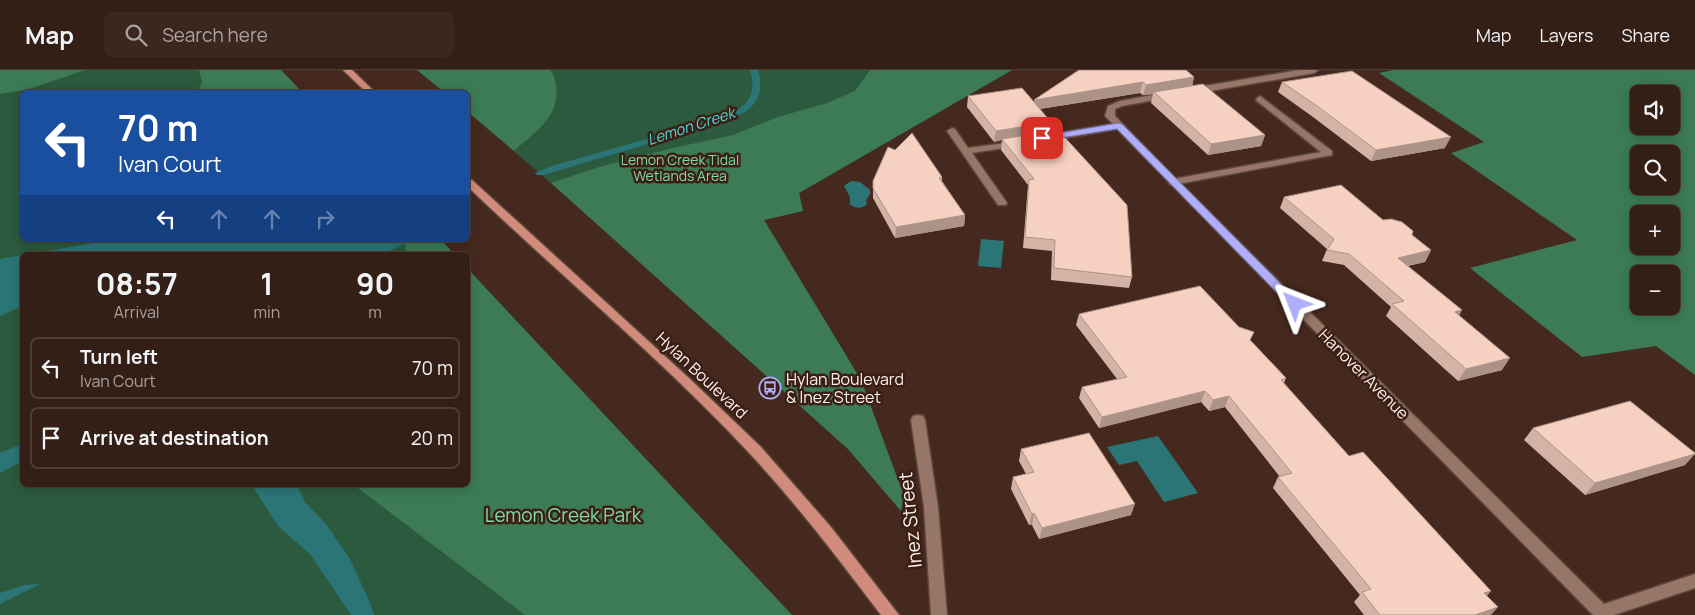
<!DOCTYPE html>
<html lang="en">
<head>
<meta charset="utf-8">
<style>
  body { margin:0; font-family:Manrope,sans-serif; background:#3c271f; color:#f1f3f6; height:100vh; display:flex; flex-direction:column; font-size:19px; white-space:nowrap }
  * { box-sizing:border-box; margin:0 }
  p { font-size:16px; color:#a9a2a1 }
  .icon { flex:none; width:28px; height:28px; fill:none; stroke:currentColor; stroke-width:2; stroke-linecap:round; stroke-linejoin:round }
  .map { position:relative; flex:1; overflow:hidden }
  .side { position:absolute; left:20px; top:182px; width:450px; height:235px; display:flex; flex-direction:column; background:#341f16; border-radius:8px; box-shadow:0 2px 12px #0003,0 0 0 1px #4e3d35 }
  .side>* { flex:none }
  .banner { position:absolute; left:20px; top:20px; width:450px; height:152px; border-radius:8px; box-shadow:0 2px 12px #0003,0 0 0 1px #4e3d35; background:#1a4fa0; color:#fff; overflow:hidden }
  .buttons { position:absolute; left:1630px; top:15px; display:grid; gap:10px }
  .buttons a { display:grid; place-items:center; width:50px; height:50px; border-radius:8px; background:#341f16; box-shadow:0 2px 12px #0003,0 0 0 1px #4e3d35; font-size:25px }
  .pin { position:absolute; display:grid; place-items:center; width:42px; height:42px; color:#fff; margin:-21px; border-radius:10px; box-shadow:0 2px 8px #0006 }
  .me { position:absolute; width:55px; margin:-28px; rotate:315deg; stroke-linejoin:round; filter:drop-shadow(0 0 4px #0008) }
  .turn { display:flex; align-items:center; gap:18px; height:105px; padding:0 15px; font-size:22px }
  .turn .icon { width:65px; height:65px; stroke-width:2.5 }
  .turn b { display:block; font-size:35px; line-height:42px }
  .lanes { display:flex; align-items:center; height:48px; padding:0 15px; background:#0003; justify-content:center; gap:25px; direction:ltr }
  .lanes .off { opacity:.35 }
  .eta { display:flex; justify-content:space-evenly; align-items:center; height:85px; text-align:center }
  .eta b { font-size:30px; font-weight:700; line-height:35px }
  ul { padding:0; list-style:none }
  li { display:flex; align-items:center; gap:15px; height:62px; margin:0 10px 8px; padding:0 5px; border:2px solid #4e3d35; border-radius:8px }
  li div { flex:1 }
  li b { display:block; font-size:19px }
  li em { font-style:normal }
  header { display:flex; align-items:center; gap:30px; box-sizing:border-box; height:70px; padding:0 25px; background:#341f16; border-bottom:1px solid #4e3d35 }
  header strong { font-size:24px }
  nav { display:flex; gap:28px; margin-inline-start:auto; font-size:18px }
  .search { width:350px; height:45px; background:#3c271f; display:flex; align-items:center; gap:12px; box-sizing:border-box; padding:0 18px; border-radius:8px; color:#a9a2a1; font-size:19px }
  .map>svg:first-child { display:block }
  .green { fill:#2c5a3e }
  .forest { fill:#3c7b55; fill-rule:evenodd }
  .water { fill:#2c7577 }
  .lines { fill:none; stroke-linecap:round; stroke-linejoin:round }
  .stream { fill:#2c7577; fill-rule:evenodd }
  .service-casing { stroke:#5d473d; stroke-width:3 }
  .minor-casing { stroke:#5d473d; stroke-width:3 }
  .primary-casing { stroke:#5d473d; stroke-width:3 }
  .service { fill:#977567; fill-rule:evenodd }
  .minor { fill:#977567; fill-rule:evenodd }
  .primary { fill:#d18b7b; fill-rule:evenodd }
  .wall { fill:#d4b3a6 }
  .shaded-wall { fill:#ac9287 }
  .building { fill:#f6d0c1; stroke:#ac9287 }
  .route { fill:#b0aefa; stroke:#7271a2 }
  .labels { text-anchor:middle; dominant-baseline:central; stroke-width:5; stroke-linejoin:round; paint-order:stroke }
  .far-park-label { font-size:14px; fill:#80dba2; stroke:#3b1f14 }
  .far-water-label { font-size:15px; font-style:italic; fill:#4ddbde; stroke:#3b1f14 }
  .street-label { font-size:16px; fill:#fcf1ec; stroke:#3b1f14 }
  .poi-label { font-size:16px; fill:#fcf1ec; stroke:#3b1f14; text-anchor:start }
  .near-park-label { font-size:19px; fill:#80dba2; stroke:#3b1f14 }
  .near-street-label { font-size:19px; fill:#fcf1ec; stroke:#3b1f14 }
</style>
</head>
<body>
<header>
<strong>Map</strong>
<div class="search"><svg class="icon" aria-label="search" viewBox="0 0 24 24"><circle cx="10" cy="10" r="6"/><path d="M15 15l6 6"/></svg>Search here</div>
<nav><a>Map</a><a>Layers</a><a>Share</a></nav>
</header>
<div class="map">
<svg width="1695" height="545" viewBox="0 0 1695 545">
  <rect width="100%" height="100%" fill="#46291e"/>
  <path class="green" d="M0,0H281L302,22H22V170H441L455,185H22V415H468V199L792,545H0Z
    M417,0H1012L799,123L803,141L764,150L861,310L904,426L901,441L848,379L551,113L468,42V22H444Z"/>
  <path class="forest" d="M0,0H85L29,19L0,24Z
    M199,0H281L302,22H198L202,12Z
    M417,0H550C554,5 555,9 556,15C561,46 535,62 514,81L468,42V22H444Z
    M870,0H1012L799,123L803,141L764,150L861,310L904,426L901,441L848,379L551,113L599,97L673,78L733,65L778,47L827,33L855,21Z
    M1393,0H1695V305L1656,276L1582,287L1470,198L1577,170L1451,83L1484,72L1379,3ZM1639,24H1671V56H1639ZM1639,84H1671V116H1639ZM1639,144H1671V176H1639ZM1639,204H1671V236H1639Z
    M411,170H441L455,185H407L405,173Z
    M468,199L492,225L792,545H525L354,415H468Z"/>
  <path class="water" d="M851,111L860,112L870,120V124L866,130L867,134C862,139 855,139 850,134V127L844,116Z
    M981,169L1004,171L1001,198L978,196Z
    M110,170H411L381,185H25Z
    M22,185V236L0,246V189Z
    M1158,366L1198,423L1164,432L1137,391L1119,395L1107,377Z
    M22,374V391L0,403V383Z
    M255,415H297L305,432L326,454L350,489L370,533L374,545H351L310,484L278,456L255,420Z
    M40,514L0,534V523L25,515Z"/>
  <g class="lines">
    <path class="stream" d="M750,0H758C768,35 744,45 716,54L543,105H537L535,103L555,95L710,51C737,42 760,34 750,0Z"/>
    <g class="service-casing">
      <path id="service" d="M1260,26L1332,81V85L1173,115L1169,114V110L1173,109L1321,82L1257,31L1256,29Z"/>
    </g>
    <g class="minor-casing">
      <path id="minor" d="M1299,0H1318L1314,3L1193,24L1189,21L1193,18Z
        M1168,22L1172,25L1171,27L1122,36L1115,39V46L1177,110L1604,534L1695,504V518L1614,545H1593L1117,59L1047,71L1042,68L1047,65L1113,54L1105,46L1108,36L1120,31Z
        M952,58L955,59L968,78L1020,71L1022,73L1017,76L972,83L1007,133L1006,135H998L947,61Z
        M918,345L923,346L925,350L938,437L947,545H931L924,437L911,350L913,346Z"/>
    </g>
    <g class="primary-casing">
      <path id="primary" d="M343,0H352L375,22H366Z
        M468,109L472,110L690,309L761,377L831,457L899,545H881C840,491 799,437 753,387C664,291 562,207 468,117Z"/>
    </g>
    <use href="#service" class="service"/>
    <use href="#minor" class="minor"/>
    <use href="#primary" class="primary"/>
  </g>
  <path class="wall" d="M1079,0L1194,7L1192,16L1265,65L1261,76L1208,85L1151,33L1153,24L1143,25L1140,23L1040,39L1049,62L1132,207L1129,218L1051,210L1052,181L1023,178L1028,115L1001,80L1002,70L994,72L967,37L968,26L1034,32V30Z
    M1282,12L1445,78L1371,91L1313,47L1278,22Z
    M942,107V111L965,145L964,156L895,168L873,128V111Z
    M1284,127L1383,150L1412,165L1431,180L1425,192L1408,196L1459,245L1502,300L1458,311L1386,246L1391,237L1344,195L1322,191L1327,179L1280,138Z
    M1079,244L1251,271L1286,308L1284,313L1349,386L1487,526L1491,545H1364L1354,532L1360,525L1273,418L1278,407H1280L1225,337L1209,341L1201,332L1099,358L1079,328L1082,317L1117,309L1076,255Z
    M1533,358L1685,395L1585,425L1524,370Z
    M1021,379L1131,445L1039,469L1032,455H1029L1011,419L1013,407L1026,404L1019,391Z"/>
  <path class="shaded-wall" d="M1194,7L1192,17L1154,22L1153,24L1143,25L1146,15Z
    M1143,12L1140,23L1033,40L1034,30Z
    M1051,52L1049,63L1002,69V70L994,72L996,61Z
    M1265,65L1261,76L1208,85L1211,74Z
    M1451,67L1445,78L1371,91L1376,80Z
    M965,145L964,156L895,168L896,157Z
    M1431,180L1425,192L1392,199L1398,188Z
    M1462,240L1456,252L1455,242Z
    M1510,288L1502,300L1458,311L1466,299Z
    M1205,321L1201,332L1099,358L1102,347Z
    M1229,326L1225,337L1209,341L1213,330Z
    M1695,384L1685,395L1585,425L1595,413Z
    M1135,434L1131,445L1039,469L1042,458Z
    M1034,443L1032,455H1029L1032,444Z
    M1491,521L1482,532L1484,523Z
    M1498,537L1491,545H1475Z"/>
  <path class="building" d="M1079,0H1186L1194,7L1146,15L1143,12L1034,30Z
    M1352,1L1451,67L1376,80L1317,36L1282,12Z
    M1203,14L1265,65L1211,74L1154,22Z
    M1022,18L1051,52L996,61L968,26Z
    M1058,60L1127,135L1132,207L1054,198L1055,170L1025,167L1029,110L1034,109L1002,69Z
    M912,63L942,107L939,108L965,145L896,157L873,118V111L888,77L895,80Z
    M1341,115L1383,150L1391,149L1402,152L1413,161L1412,165L1431,180L1398,188L1462,240L1455,242L1510,288L1466,299L1392,234L1404,231L1349,184L1327,180L1334,169L1284,127Z
    M1200,216L1239,257L1254,262L1250,270L1286,308L1281,310L1349,386L1363,382L1491,521L1484,523L1498,537L1475,545H1380L1362,522L1371,519L1278,407L1292,403L1229,326L1213,330L1205,321L1102,347L1082,317L1127,307L1079,244Z
    M1630,331L1695,383V384L1595,413L1533,358Z
    M1089,363L1135,434L1042,458L1034,443L1032,444L1013,407L1034,402L1021,379Z"/>
  <path class="route" d="M1118,53L1122,54L1298,231L1300,234L1298,237H1291L1117,59L1042,71L1038,68L1042,66Z"/>
  <defs>
    <g id="bus-ring" transform="scale(1.125)"><circle r="9.5" fill="#3b1f14" stroke="#b0aefa" stroke-width="1.5"/><path d="M-5-6H5V4H4V6H2V4H-2V6H-4V4H-5ZM-3.5-4V0h7V-4ZM-3.5 1.2v1.5H-2V1.2ZM2 1.2v1.5H3.5V1.2Z" fill="#b0aefa"/></g>
  </defs>
  <g fill-rule="evenodd">
    <use href="#bus-ring" x="770" y="318"/>
  </g>
  <g class="labels">
    <g class="far-park-label">
      <text x="680" y="89">Lemon Creek Tidal<tspan x="680" dy="16">Wetlands Area</tspan></text>
    </g>
    <g class="far-water-label">
      <text transform="translate(691 56) rotate(-18)">Lemon Creek</text>
    </g>
    <g class="street-label">
      <text transform="translate(1364 304) rotate(45)">Hanover Avenue</text>
      <text transform="translate(702 305) rotate(43)">Hylan Boulevard</text>
    </g>
    <g class="poi-label">
      <text x="786" y="309">Hylan Boulevard<tspan x="786" dy="18">&amp; Inez Street</tspan></text>
    </g>
    <g class="near-park-label">
      <text x="563" y="445">Lemon Creek Park</text>
    </g>
    <g class="near-street-label">
      <text transform="translate(910 450) rotate(-96)">Inez Street</text>
    </g>
  </g>
</svg>
<div class="buttons">
<a><svg class="icon" aria-label="sound" viewBox="0 0 24 24"><path d="M4 9h4l5-4v14l-5-4H4zM17 9q2 3 0 6"/></svg></a>
<a><svg class="icon" aria-label="search" viewBox="0 0 24 24"><circle cx="10" cy="10" r="6"/><path d="M15 15l6 6"/></svg></a>
<a>+</a>
<a>−</a>
</div>
<div class="pin" style="left:1042px;top:68px;background:#d93025"><svg class="icon" aria-label="arrive" viewBox="0 0 24 24"><path d="M6 21V4h12l-3 4 3 4H6"/></svg></div>
<svg class="me" style="left:1295px;top:234px" viewBox="-20 -20 40 40"><path d="M0-17L14 15 0 8-14 15z" fill="#b0aefa" stroke="#fff" stroke-width="4"/></svg>
<div class="banner">
<div class="turn"><svg class="icon" aria-label="left" viewBox="0 0 24 24"><path d="M17 20v-9H6M10 6l-5 5 5 5"/></svg><div><b>70 m</b>Ivan Court</div></div>
<div class="lanes"><svg class="icon" aria-label="left" viewBox="0 0 24 24"><path d="M17 20v-9H6M10 6l-5 5 5 5"/></svg><svg class="icon off" aria-label="ahead" viewBox="0 0 24 24"><path d="M12 20V5M6 11l6-6 6 6"/></svg><svg class="icon off" aria-label="ahead" viewBox="0 0 24 24"><path d="M12 20V5M6 11l6-6 6 6"/></svg><svg class="icon off" aria-label="right" viewBox="0 0 24 24"><path d="M7 20v-9h11M14 6l5 5-5 5"/></svg></div>
</div>
<section class="side">
<div class="eta">
<div><b>08:57</b><p>Arrival</p></div>
<div><b>1</b><p>min</p></div>
<div><b>90</b><p>m</p></div>
</div>
<ul>
<li><svg class="icon" aria-label="left" viewBox="0 0 24 24"><path d="M17 20v-9H6M10 6l-5 5 5 5"/></svg><div><b>Turn left</b><p>Ivan Court</p></div><em>70 m</em></li>
<li><svg class="icon" aria-label="arrive" viewBox="0 0 24 24"><path d="M6 21V4h12l-3 4 3 4H6"/></svg><div><b>Arrive at destination</b></div><em>20 m</em></li>
</ul>
</section>
</div>
</body>
</html>
